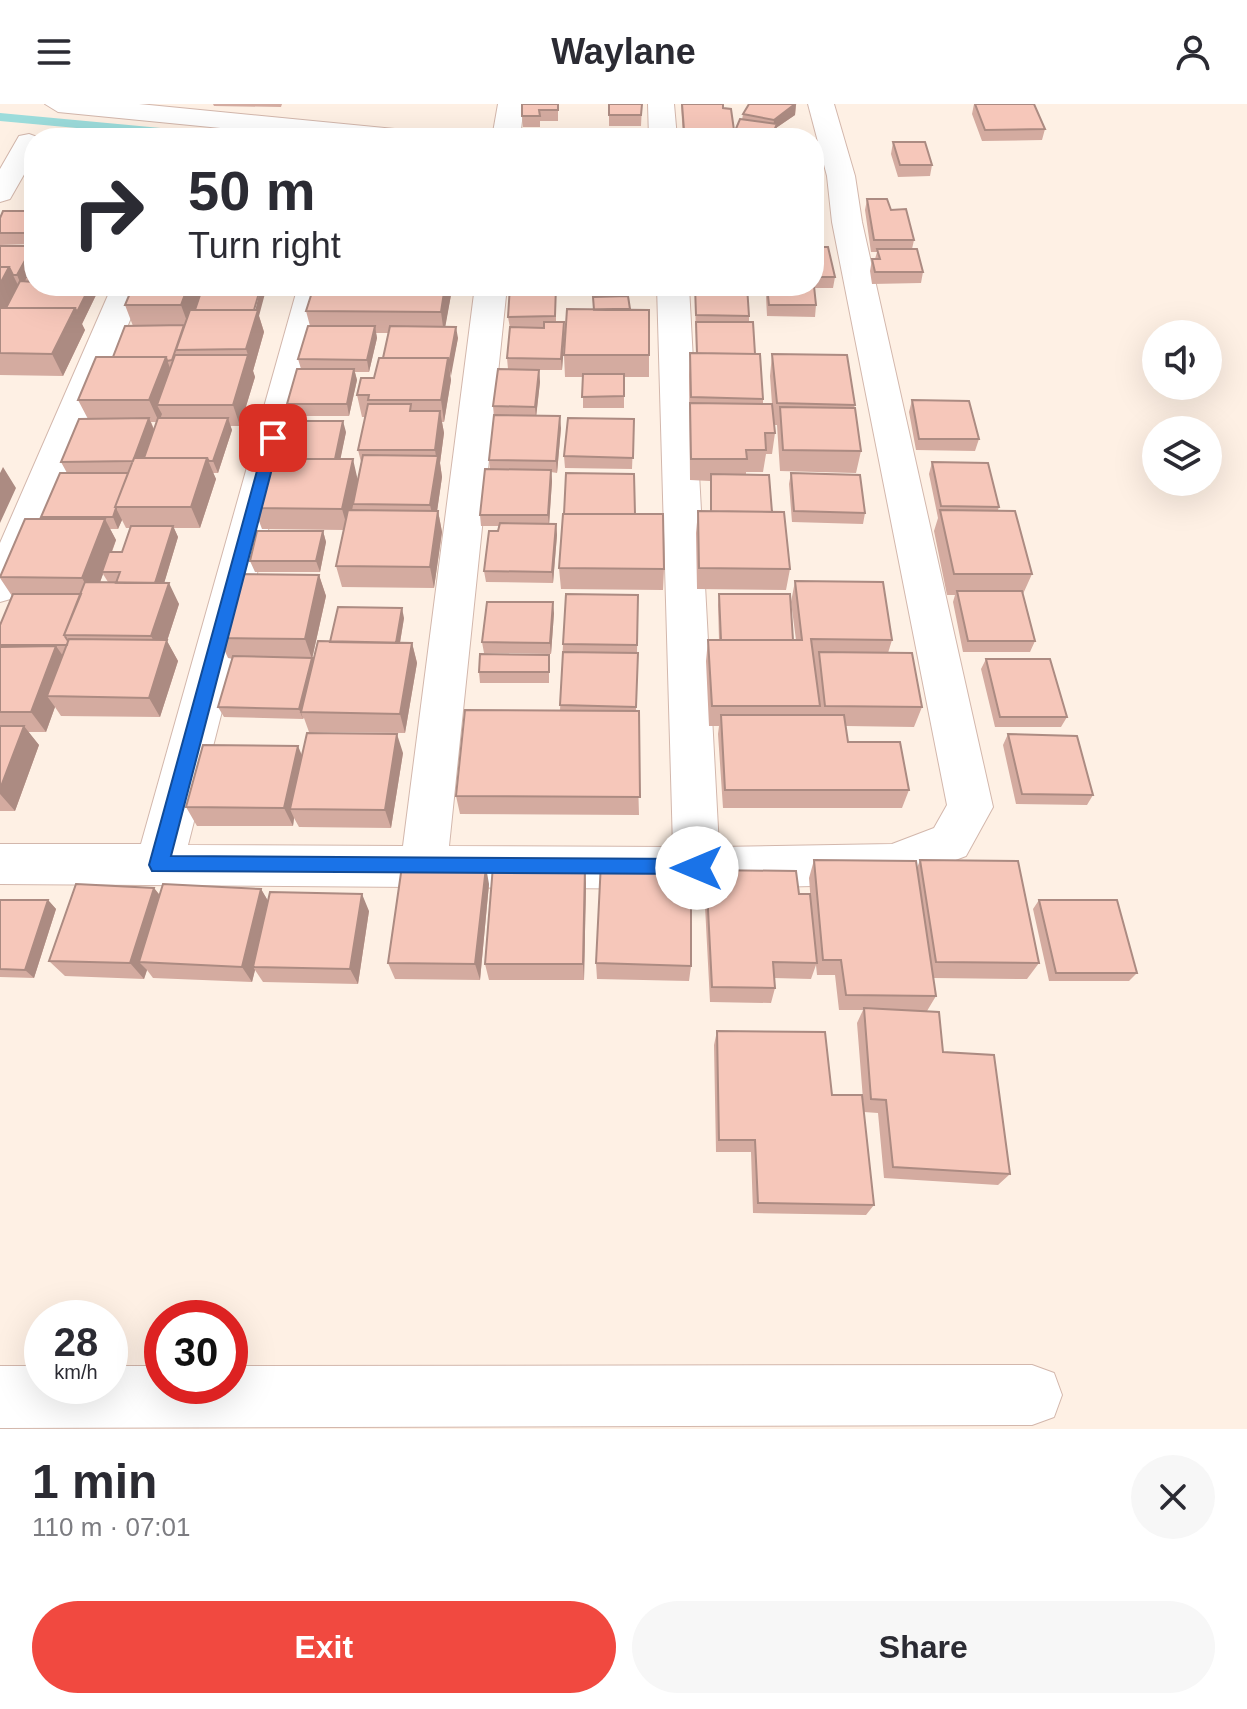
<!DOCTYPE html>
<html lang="en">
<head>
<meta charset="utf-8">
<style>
  body { margin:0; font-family:Arial,sans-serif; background:#f7f7f7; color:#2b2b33; height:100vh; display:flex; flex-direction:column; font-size:30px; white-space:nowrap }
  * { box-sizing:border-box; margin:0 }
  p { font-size:26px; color:#7c7c81 }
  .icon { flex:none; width:44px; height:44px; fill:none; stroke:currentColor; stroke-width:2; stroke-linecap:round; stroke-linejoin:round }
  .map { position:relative; height:1325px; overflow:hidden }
  .drawer { display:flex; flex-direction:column; background:#fff; flex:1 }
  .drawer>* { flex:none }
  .top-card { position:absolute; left:24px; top:24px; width:800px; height:168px; border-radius:32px; box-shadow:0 8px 32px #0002; background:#fff; color:#2b2b33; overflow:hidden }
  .buttons { position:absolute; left:1142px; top:216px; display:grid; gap:16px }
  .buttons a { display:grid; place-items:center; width:80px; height:80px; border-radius:50%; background:#fff; box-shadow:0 8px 32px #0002; font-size:40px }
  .speed { position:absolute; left:24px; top:1196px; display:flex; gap:16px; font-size:40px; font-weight:700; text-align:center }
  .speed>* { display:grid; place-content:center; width:104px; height:104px; border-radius:50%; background:#fff; box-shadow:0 8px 32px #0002; line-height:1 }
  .speed small { font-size:20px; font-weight:400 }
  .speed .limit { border:12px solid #d22; background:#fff; color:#111 }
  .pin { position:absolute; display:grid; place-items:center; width:68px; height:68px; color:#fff; margin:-34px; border-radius:16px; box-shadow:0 4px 12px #0006 }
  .me { position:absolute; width:88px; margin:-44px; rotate:270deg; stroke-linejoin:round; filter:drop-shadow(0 0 6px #0008) }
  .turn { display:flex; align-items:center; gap:28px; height:168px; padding:0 32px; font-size:36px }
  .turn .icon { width:104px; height:104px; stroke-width:2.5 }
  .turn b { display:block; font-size:56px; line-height:68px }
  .round { display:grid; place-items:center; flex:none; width:84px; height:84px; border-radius:42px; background:#f7f7f7 }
  .summary { display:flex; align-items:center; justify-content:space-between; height:136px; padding:0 32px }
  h1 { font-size:48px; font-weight:700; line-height:60px }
  .action { display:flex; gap:16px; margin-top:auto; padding:16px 32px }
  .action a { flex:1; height:92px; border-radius:48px; background:#f14940; color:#fff; font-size:32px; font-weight:700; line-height:92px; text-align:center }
  .action a+a { background:#f7f7f7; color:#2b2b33 }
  header { display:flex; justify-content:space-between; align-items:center; height:104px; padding:0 32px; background:#fff; font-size:36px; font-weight:700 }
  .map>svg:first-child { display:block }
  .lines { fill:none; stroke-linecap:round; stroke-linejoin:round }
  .stream { fill:#9cdcdb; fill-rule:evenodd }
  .minor-casing { stroke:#d3b7ac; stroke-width:2 }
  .minor { fill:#fff; fill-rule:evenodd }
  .wall { fill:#d4aba0; fill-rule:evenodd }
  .shaded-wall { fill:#ac8b82 }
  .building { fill:#f6c7ba; stroke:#ac8b82; stroke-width:2 }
  .route { fill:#1a73e8; stroke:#114b97; stroke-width:2 }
</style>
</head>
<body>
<header><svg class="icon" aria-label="menu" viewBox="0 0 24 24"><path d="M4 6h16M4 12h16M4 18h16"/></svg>Waylane<svg class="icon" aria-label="person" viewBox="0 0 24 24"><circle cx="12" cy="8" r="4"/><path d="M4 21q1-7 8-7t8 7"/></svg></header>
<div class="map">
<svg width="1247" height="1325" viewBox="0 0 1247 1325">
  <rect width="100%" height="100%" fill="#fef0e4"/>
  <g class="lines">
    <path class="stream" d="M0,9L225,30L231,34H186L0,17Z
      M814,89L822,90L824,93L814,97Z"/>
    <g class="minor-casing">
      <path id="minor" d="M45,0H139L405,26L415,28L419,34H323L58,8Z
        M498,0H524L520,34H492Z
        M648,0H674L677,34H649Z
        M808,0H834L855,72L862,118L993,703L966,752L893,780L697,785L0,780V740H141L298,182H330L188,741L403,742L475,182H507L449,742L673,743L657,182H689L719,743L892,740L934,724L947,701L832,118L827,72Z
        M29,30L40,34H34V53L10,95L0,98V65L19,32Z
        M112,182H144L20,484L14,494L0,498V439Z
        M1032,1261L1054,1269L1062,1291L1054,1313L1032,1321L0,1324V1262H42V1282H110V1262H162V1282H230V1262Z"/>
    </g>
    <use href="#minor" class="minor"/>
  </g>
  <path class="wall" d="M213,0H282L281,3L214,2Z
    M558,0V17H540V23H523L522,12Z
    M609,0H642L641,22H609Z
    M681,0H723V4L734,26L733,34H683Z
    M796,0L795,11L776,24L774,34H734L735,27L742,16L743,10Z
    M974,0H1034L1045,25L1042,36L982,37L972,10Z
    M893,38L932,61L930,72L898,73L891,50Z
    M867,95L891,106L914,136L912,145L923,168L921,179L872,180L870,167L872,155H875L877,148H871L865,106Z
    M34,107V140L0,141V114Z
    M0,142L34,144V182H93L97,189L82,220L85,226L63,272L0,271Z
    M814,143L835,173L833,184H814L816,201L815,213L767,212L766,193L767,185H765V182H814Z
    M133,182L259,212L264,228L253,267L255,273L240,322H230L232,326L218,369H213L216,375L200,424H174L178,433L164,479L179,500L167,537L178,557L160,613L61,612L55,603L46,628H28L39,641L15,707H0V521L12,492L0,474V472L42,415L41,413L128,369H67L61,358L88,315L78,296L113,253L133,222L125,201ZM151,318H157L154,325ZM122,416L126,424H130L122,448H112L116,436L110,425H118ZM103,470L108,478H100Z
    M314,182H449L451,191L445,222L458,234L450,272L451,276L444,318H442L444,329L440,359L442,373L437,406L438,407L442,428L434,484L342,483L336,462L344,426L262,425L254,404L346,328L340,355L358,375L361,358L358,346L365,313H362L357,291L374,274L383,254L388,229H376L377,234L369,268H355L357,276L349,312H291L287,300L301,265L298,255L310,222L306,207Z
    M504,182H567V184H556V218H564L562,266H539L540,278L536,312L561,324L557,369L551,368L552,377L549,420H556L557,431L553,479L486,478L484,467L499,422H481L480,411L490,365L489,356L494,313L493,302L508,265L507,254L510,224L508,213L510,185H505Z
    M695,182L749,212V218L763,295V300H772L770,272L772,250L855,301L854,304L861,347L856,369L780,367L777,321H774L775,329L772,350H766L763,368H746V371L772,408L790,465L786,486L697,485L696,429L698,407H710V377L690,376L689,271L690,249H696Z
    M593,193L630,206H649V273H624V304H583V273H565L564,251L594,206Z
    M912,296L979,335L975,347L916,346L909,308Z
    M634,315L632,365L565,364L564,352Z
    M932,358L999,403L998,406L1032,470L1023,490L1035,537L1030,548H963L953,498L955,491H947L934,427L938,414L929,370Z
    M791,369L865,409L863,420L792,418L789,380Z
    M635,410L664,465L663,486L561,485L559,464Z
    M323,427L326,438L320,468H255L250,457Z
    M319,471L326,492L312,555L313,558L330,538L404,514L400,539H412L417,559L405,629L309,628L304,614L303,615L224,613L218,603L233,555L228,554L219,534Z
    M795,477L892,536L888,549L922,603L914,623L846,622L848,638L909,686L902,704H723L718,630L719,622H709L706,557L708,536H719L718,501L719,490L793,536H796L791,498Z
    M638,491L636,607L639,711L460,710L456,692L560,607L563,540Z
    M554,509L551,550L484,549L482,538Z
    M549,551V579H480L479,568Z
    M986,555L1067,613L1061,623H995L981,565Z
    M1008,630L1093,691L1087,701L1016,700L1003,641Z
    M403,649L391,724L299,723L294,714L293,722H197L186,703L302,652Z
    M814,756L917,764L920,756L1039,859L1027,875L933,874L936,892L927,907L943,948L1010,1070L998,1081L884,1074L878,1009L864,1008L857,919L863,906H839L835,871H817L816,861L811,875L774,874L775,884L771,899L710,898L704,783L706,766L799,790L813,827L809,774Z
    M586,779L584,876H489L485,860Z
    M489,780L480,876L395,875L388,859Z
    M154,784L160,791L261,785L268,797L369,807L358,880L263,878L255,866L252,878L153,874L147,866L144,875L65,872L49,857Z
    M0,796H48L56,805L34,874L0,873Z
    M1039,796L1137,869L1129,877H1049L1033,805Z
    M596,859L691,862L689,877L597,875Z
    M717,927L832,991L874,1101L866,1111L753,1109L751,1048H716L714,941Z"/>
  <path class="shaded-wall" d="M796,0L795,11L776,24L774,34H772L774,16Z
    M33,142L34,162L26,173V175L22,183L17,171Z
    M9,163L20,185L0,221V180Z
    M90,182H93L97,189L82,220L85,226L63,272L52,250L75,204Z
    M188,182H204L189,223L181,201Z
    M261,182H267L259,212L264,228L253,267L246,245Z
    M445,182H449L451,191L444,230L441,208Z
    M564,218L565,230L562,266L561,255Z
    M375,222L377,234L369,268L367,256Z
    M456,223L458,234L451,272L449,261Z
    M248,251L255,273L240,322L233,301Z
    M166,253L174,275L157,301L162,310L159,318L149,296Z
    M448,254L451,276L444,318L441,296Z
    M354,265L357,276L349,312L347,300Z
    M539,266L540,278L536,314L535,303Z
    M440,307L444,329L440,359L442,373L435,422L430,401L437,359L435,346Z
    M560,312L561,324L557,369L556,357Z
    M149,314L154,326L139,369L133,357Z
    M228,314L232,326L218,369L213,357Z
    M343,317L346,328L338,367L335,355Z
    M207,354L216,375L200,424L191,403Z
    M353,355L358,377L348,426L342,405Z
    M3,363L16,384L0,419V369Z
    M551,366L552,377L549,422L548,411Z
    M116,404L122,416L118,425L113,413Z
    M438,407L442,428L434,484L430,463Z
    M105,415L116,436L104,468H102L103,470L94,495L82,474Z
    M556,420L557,431L553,479L552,468Z
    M173,422L178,433L160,493L154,482Z
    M323,427L326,438L320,468L316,457Z
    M319,471L326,492L312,555L305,535Z
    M169,479L179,500L167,537L178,557L160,613L149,594L162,552L151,532Z
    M553,498L554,509L551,550L550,539Z
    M402,504L404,514L398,550L395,539Z
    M412,539L417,559L405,629L400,610Z
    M56,542L70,562L47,592L55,603L46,628L31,608Z
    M312,554L315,565L301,608L303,615L299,605Z
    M24,622L39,641L15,707L0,690V685Z
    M397,630L403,649L391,724L385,706Z
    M298,642L306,661L290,705L294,714L293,722L284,704Z
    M585,762L586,779L584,876L583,860Z
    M486,763L489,780L480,876L475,860Z
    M154,784L167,801L139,858L147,866L144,875L130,859Z
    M261,785L271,802L253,863L255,866L252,878L242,863Z
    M362,790L369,807L358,880L350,865Z
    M48,796L56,805L34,874L25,866Z"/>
  <path class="building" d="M522,0H558V6H539L540,12H522Z
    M609,0H642L641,11H609Z
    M682,0H723V4L731,5L734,26H684Z
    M749,0H795L774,16L743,10Z
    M975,0H1034L1045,25L985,26Z
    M740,15L777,20L772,31L735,27Z
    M893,38H925L932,61H900Z
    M867,95H887L891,106L906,105L914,136H874Z
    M3,107H34V129H0V114Z
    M0,142H33L17,171H13L9,163H0Z
    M814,143H828L835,173H814Z
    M877,145H917L923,168H875L872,155H880Z
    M34,157V173H26Z
    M0,163H9L0,180Z
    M20,177L34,178V182H90L77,208L75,204H6Z
    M133,182H188L181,201H125Z
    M203,182H261L254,206H195Z
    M314,182H445L441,208L306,207Z
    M510,182H556L555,212L508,213Z
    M695,182H747L749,212L696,211Z
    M767,182H814L816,201H769Z
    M628,192L630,205L594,206L593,193Z
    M0,204H75L52,250L0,249Z
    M567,205L649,206V251H564Z
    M190,206H258L246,245L176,246Z
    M544,218H564L561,255L507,254L510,223L544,224Z
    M696,218H753L755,250L697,249Z
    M184,221L172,256L167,257L166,253H113L125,222Z
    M308,222H375L367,256L298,255Z
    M390,222L456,223L449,261L448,254H383Z
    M690,249L760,250L763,295L691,293Z
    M772,250L847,251L855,301L777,299Z
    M175,251H248L233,301H157Z
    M96,253H166L149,296H78Z
    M379,254H448L441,296H368L369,291H357L361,274H374Z
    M297,265H354L347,300H287Z
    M498,265L539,266L535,303L493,302Z
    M583,270H624V292L582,293Z
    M912,296L969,297L979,335H919Z
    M690,299L772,300L775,329H765L766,346H746L747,355H691Z
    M368,300H411L410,307H440L435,346H358Z
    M780,303L855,304L861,347L783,346Z
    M494,311L560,312L556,357L489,356Z
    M149,314L133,357L61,358L79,315Z
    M158,314H228L213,357H209L207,354H144Z
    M568,314L634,315L633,354L564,352Z
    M279,317H343L335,355H269Z
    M363,351L438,352L430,401L353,400Z
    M134,354H207L191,403H115Z
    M268,355H353L342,405L254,404Z
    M932,358L988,359L999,403L941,402Z
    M485,365L551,366L548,411H480Z
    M60,369H128L115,403L116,404L113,413H41Z
    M566,369L634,370L635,410H564Z
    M791,369L860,371L865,409L794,407Z
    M711,370L769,371L772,408L711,407Z
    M348,406L438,407L430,463L336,462Z
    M940,406L1015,407L1032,470H954Z
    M698,407L784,408L790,465L699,464Z
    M563,410H663L664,465L559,464Z
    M25,415H105L82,474L0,473Z
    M500,419L556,420L552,468L484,467L489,427H498Z
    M131,422H173L155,479H116L120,468H102L109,448H122Z
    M257,427H323L316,457H250Z
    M237,470L319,471L305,535L219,534Z
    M795,477L883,478L892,536L811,535L820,602H712L708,536H802Z
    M85,478L169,479L151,532L64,531Z
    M957,487H1022L1035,537H968Z
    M13,490H81L64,531L68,537L67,541H0V521Z
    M566,490L638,491L637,541L563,540Z
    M719,490H790L793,536H721Z
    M487,498H553L550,539L482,538Z
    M338,503L402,504L396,539L330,538Z
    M69,535L167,536L149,594L47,592Z
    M318,537L412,539L400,610L301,608Z
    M56,542L31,608H0V543Z
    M563,548L638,549L636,603L560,601Z
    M819,548L912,549L922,603L825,602Z
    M480,550L549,551V568H479Z
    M233,552L312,554L299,605L218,603Z
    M986,555H1050L1067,613H1000Z
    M465,606L639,607L640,693L456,692Z
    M721,611H844L848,638H900L909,686H725Z
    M0,622H24L0,685Z
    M307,629L397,630L385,706L290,705Z
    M1008,630L1077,632L1093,691L1022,690Z
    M203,641L298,642L284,704L186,703Z
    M814,756L916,757L936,892L846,891L841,856H823Z
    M920,756L1018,757L1039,859L936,858Z
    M601,758L691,761V862L596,859Z
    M402,762L486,763L475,860L388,859Z
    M493,762H585L583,860H485Z
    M706,766L796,767L799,790H810L817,859L773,858L775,884L712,883Z
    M76,780L154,784L130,859L49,857Z
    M163,780L261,785L242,863L139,858Z
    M270,788L362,790L350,865L253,863Z
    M0,796H48L25,866L0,865Z
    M1039,796H1117L1137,869H1056Z
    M864,904L939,908L943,948L994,951L1010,1070L893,1063L886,996L871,995Z
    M717,927L825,928L832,991H862L874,1101L758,1099L755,1036H719Z"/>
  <path class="route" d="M273,329L280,334L171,752L697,755L706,764L703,770L152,767L149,761L266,334Z"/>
</svg>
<div class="buttons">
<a><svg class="icon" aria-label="sound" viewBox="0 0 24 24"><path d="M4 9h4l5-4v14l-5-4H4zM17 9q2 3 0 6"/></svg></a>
<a><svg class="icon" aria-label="layers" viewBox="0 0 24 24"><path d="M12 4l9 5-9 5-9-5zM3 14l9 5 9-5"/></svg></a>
</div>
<div class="speed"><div>28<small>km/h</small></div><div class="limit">30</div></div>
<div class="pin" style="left:273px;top:334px;background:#d93025"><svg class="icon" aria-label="arrive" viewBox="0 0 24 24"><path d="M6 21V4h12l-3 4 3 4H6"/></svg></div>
<svg class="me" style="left:697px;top:764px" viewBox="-20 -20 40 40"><circle r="19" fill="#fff"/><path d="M0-13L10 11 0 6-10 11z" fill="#1a73e8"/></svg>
<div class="top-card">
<div class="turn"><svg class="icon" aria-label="right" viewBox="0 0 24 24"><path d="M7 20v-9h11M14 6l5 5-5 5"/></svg><div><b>50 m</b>Turn right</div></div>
</div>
</div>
<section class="drawer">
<div class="summary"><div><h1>1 min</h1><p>110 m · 07:01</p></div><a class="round"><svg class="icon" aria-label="close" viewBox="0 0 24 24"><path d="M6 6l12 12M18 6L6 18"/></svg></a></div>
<div class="action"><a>Exit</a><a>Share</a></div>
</section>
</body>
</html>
